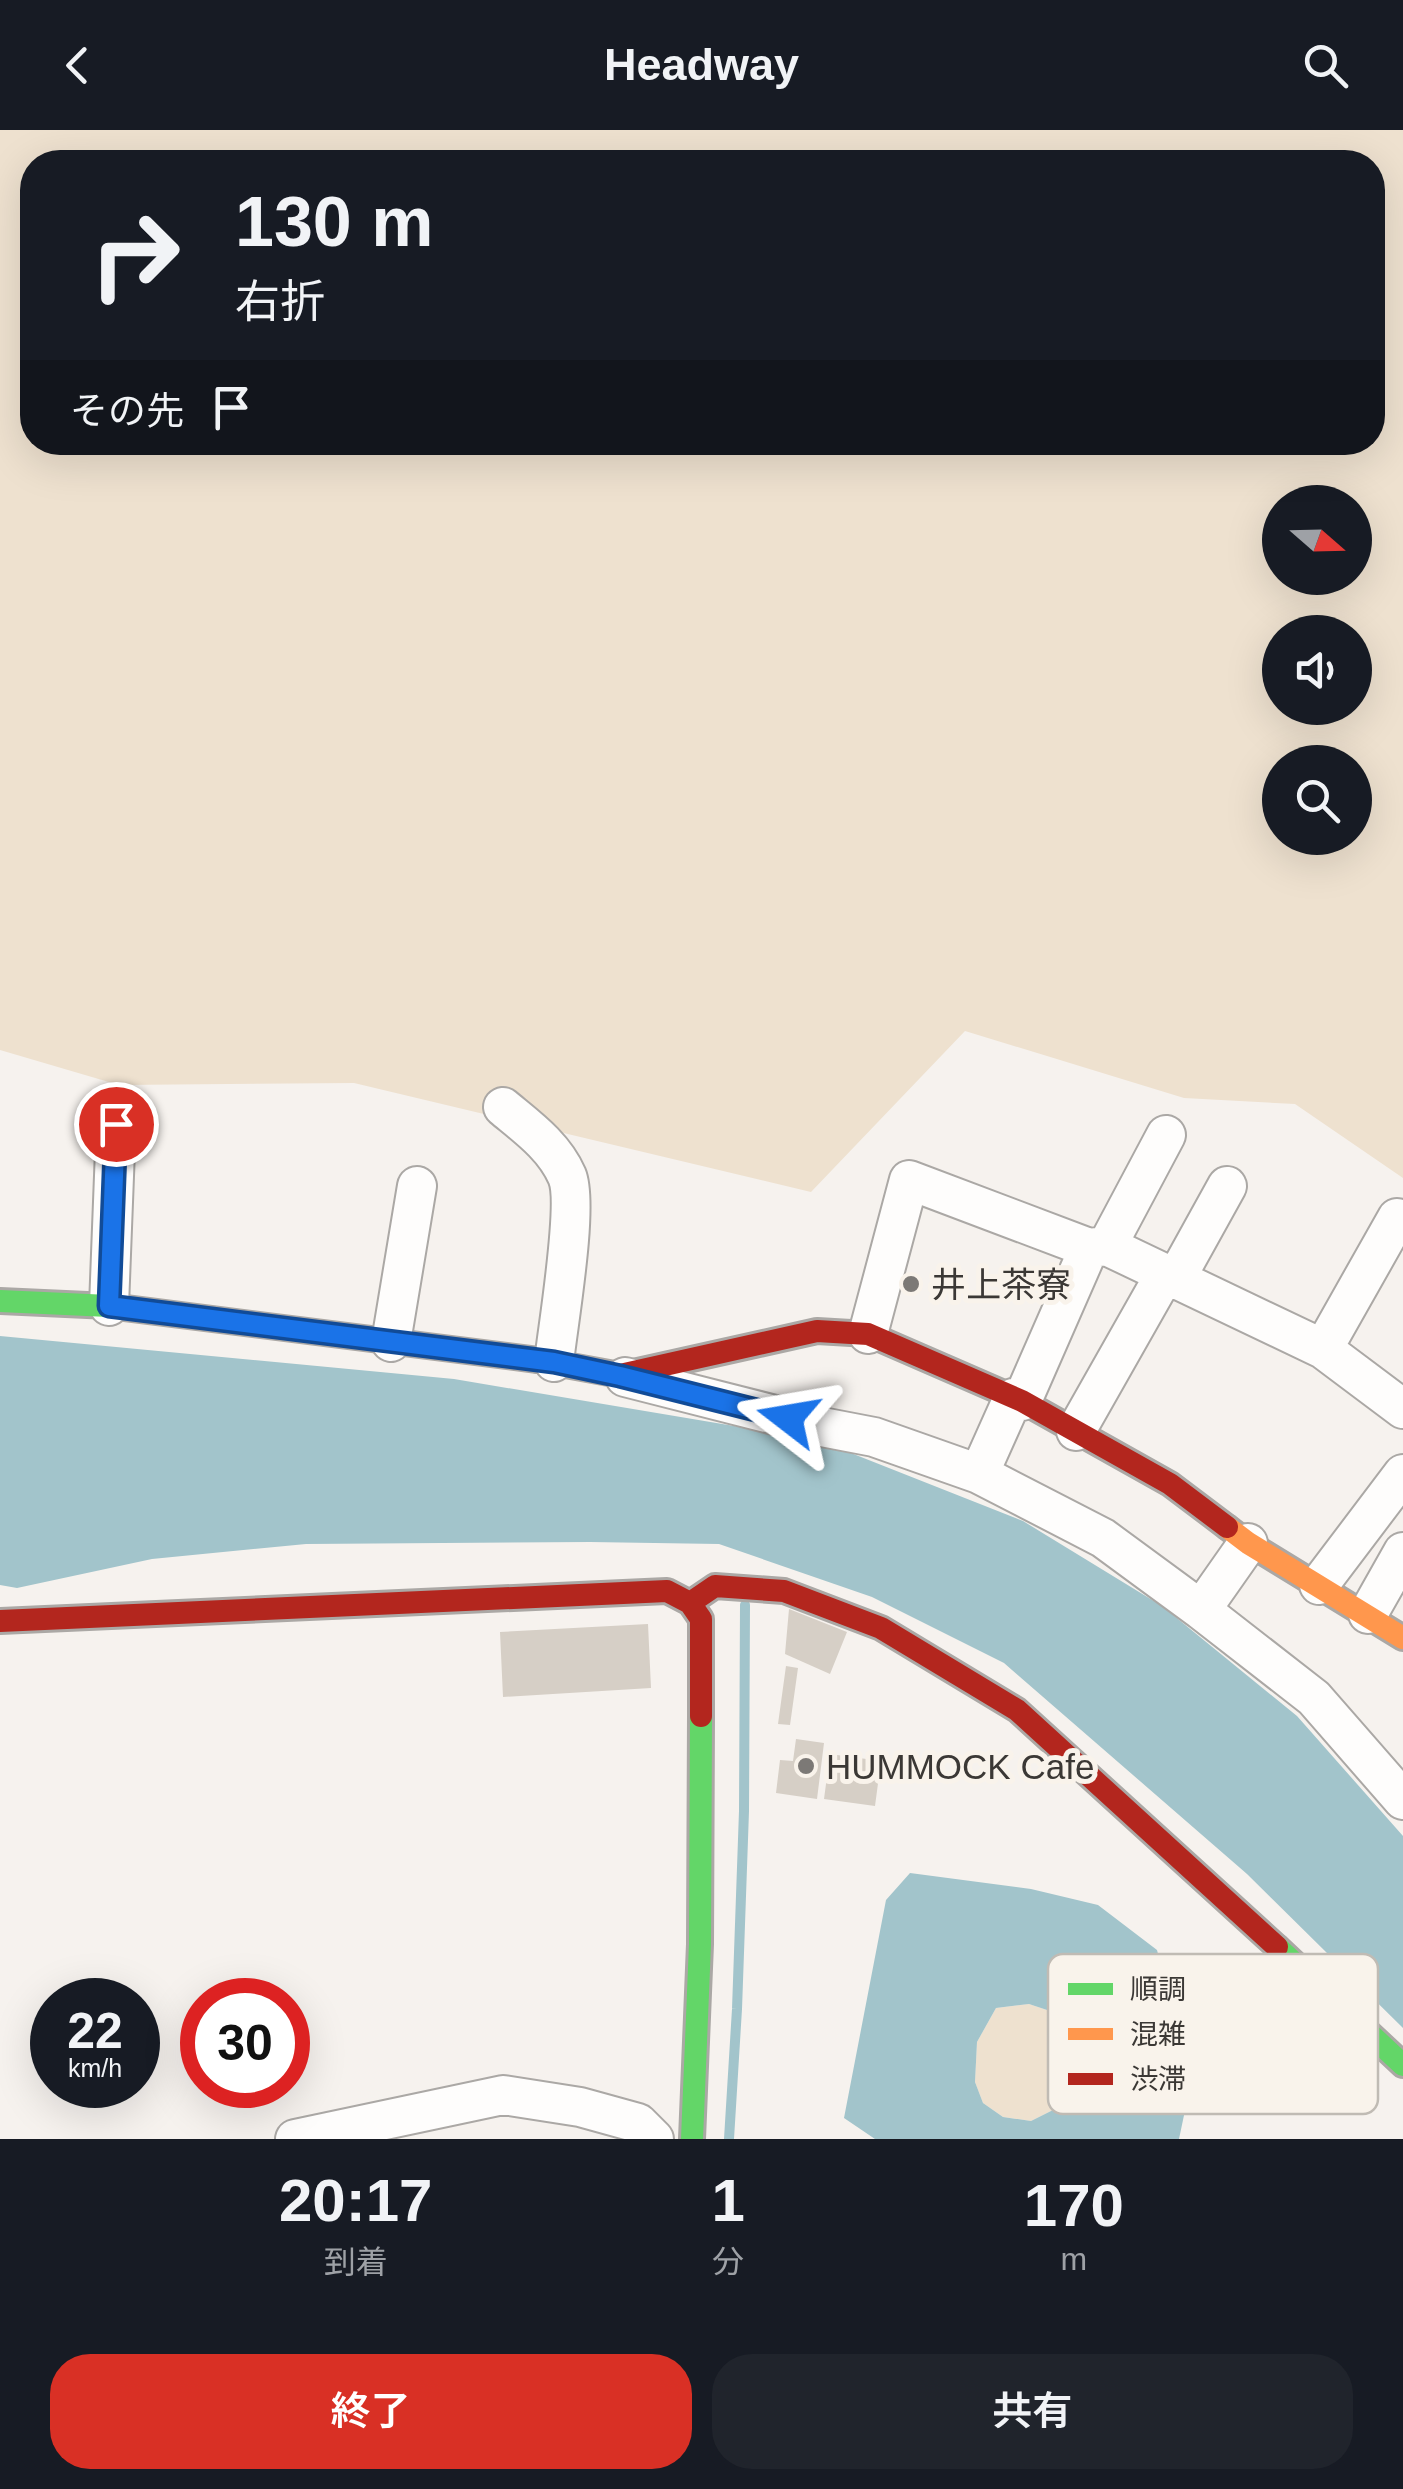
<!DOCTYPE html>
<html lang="ja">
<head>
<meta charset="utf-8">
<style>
  body { margin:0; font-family:Helvetica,"Noto Sans JP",sans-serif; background:#20242c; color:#f1f3f6; height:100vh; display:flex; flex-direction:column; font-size:38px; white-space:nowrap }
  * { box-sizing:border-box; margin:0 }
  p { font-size:32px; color:#9ea1a6 }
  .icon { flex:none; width:55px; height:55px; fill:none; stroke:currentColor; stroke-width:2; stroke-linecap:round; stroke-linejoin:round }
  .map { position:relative; height:2009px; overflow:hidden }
  .panel { display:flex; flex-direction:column; background:#171b24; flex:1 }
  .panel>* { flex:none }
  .banner { position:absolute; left:20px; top:20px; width:1365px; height:305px; border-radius:40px; box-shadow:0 10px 40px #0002; background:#171b24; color:#f1f3f6; overflow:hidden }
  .needle { width:65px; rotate:110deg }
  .tools { position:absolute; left:1262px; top:355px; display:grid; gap:20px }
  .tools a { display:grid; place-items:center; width:110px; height:110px; border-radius:50%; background:#171b24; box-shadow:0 10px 40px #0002; font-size:50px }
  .speed { position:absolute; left:30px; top:1848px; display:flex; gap:20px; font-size:50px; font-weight:700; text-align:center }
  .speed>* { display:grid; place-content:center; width:130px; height:130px; border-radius:50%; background:#171b24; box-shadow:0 10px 40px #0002; line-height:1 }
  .speed small { font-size:25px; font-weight:400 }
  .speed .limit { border:15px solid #d22; background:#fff; color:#111 }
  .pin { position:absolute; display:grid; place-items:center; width:85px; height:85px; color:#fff; margin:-42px; border:5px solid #fff; border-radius:50%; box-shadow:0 2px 10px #0007 }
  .me { position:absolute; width:110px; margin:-55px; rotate:284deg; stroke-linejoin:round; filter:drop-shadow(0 0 8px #0008) }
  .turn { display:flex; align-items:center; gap:35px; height:210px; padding:0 50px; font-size:45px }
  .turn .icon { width:130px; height:130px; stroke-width:2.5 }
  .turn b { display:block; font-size:70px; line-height:85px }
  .then { display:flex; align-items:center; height:95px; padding:0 50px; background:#0003; gap:20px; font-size:38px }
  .eta { display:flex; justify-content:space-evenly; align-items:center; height:170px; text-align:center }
  .eta b { font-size:60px; font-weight:600; line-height:70px }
  .action { display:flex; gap:20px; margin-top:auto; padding:20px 50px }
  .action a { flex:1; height:115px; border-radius:40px; background:#d93025; color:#fff; font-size:40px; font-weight:600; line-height:115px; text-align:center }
  .action a+a { background:#20242c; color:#f1f3f6 }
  header { display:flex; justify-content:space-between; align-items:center; height:130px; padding:0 50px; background:#171b24; font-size:45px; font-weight:600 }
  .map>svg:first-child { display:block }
  .green { fill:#eee1cf; fill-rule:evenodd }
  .water { fill:#a2c4cb; fill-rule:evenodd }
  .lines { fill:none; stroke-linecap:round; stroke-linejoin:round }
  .stream { stroke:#a2c4cb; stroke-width:10 }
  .building { fill:#d6cfc6 }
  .street-casing { stroke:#aba8a5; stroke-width:42 }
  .fast-casing { stroke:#aba8a5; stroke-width:28 }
  .slow-casing { stroke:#aba8a5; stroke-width:28 }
  .jam-casing { stroke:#aba8a5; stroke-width:28 }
  .street { stroke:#fefdfc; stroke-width:38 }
  .fast { stroke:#63d668; stroke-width:22 }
  .slow { stroke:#ff974d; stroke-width:22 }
  .jam { stroke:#b3261e; stroke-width:22 }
  .route-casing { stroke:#114b97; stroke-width:25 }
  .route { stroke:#1a73e8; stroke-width:18 }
  .poi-dot { fill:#7c7976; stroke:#f9f3eb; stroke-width:4 }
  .labels { text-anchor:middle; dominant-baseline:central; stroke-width:10; stroke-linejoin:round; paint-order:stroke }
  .poi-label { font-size:35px; fill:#3b3835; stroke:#f9f3eb; text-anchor:start }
  .key { fill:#f9f3eb; stroke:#c0bbb4; stroke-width:2.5 }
  .key-label { font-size:28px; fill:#3b3835 }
</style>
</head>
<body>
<header><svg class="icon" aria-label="back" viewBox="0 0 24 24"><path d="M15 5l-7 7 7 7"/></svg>Headway<svg class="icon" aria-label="search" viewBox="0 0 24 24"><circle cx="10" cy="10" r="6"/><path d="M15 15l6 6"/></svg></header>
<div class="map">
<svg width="1403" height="2009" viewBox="0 0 1403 2009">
  <rect width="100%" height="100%" fill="#f6f2ee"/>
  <path class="green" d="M0,0H1403V1048L1295,974L1184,968L965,901L811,1062L354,953L119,955L0,920ZM32,32H1372V312H32ZM1280,372H1355V448H1280ZM1280,502H1355V578H1280ZM1280,632H1355V708H1280Z
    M1029,1874L1059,1884L1079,1930L1059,1977L1031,1991L1003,1987L983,1973L975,1952L977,1912L996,1878Z"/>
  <path class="water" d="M0,1206L454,1249L818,1310L1023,1391L1162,1476L1297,1586L1403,1706V1898L1247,1744L1004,1533L872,1467L719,1414L590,1412L306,1414L152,1429L17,1458L0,1455Z
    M910,1743L1031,1759L1098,1775L1157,1820L1191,1952L1179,2009H875L844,1988L886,1770ZM1029,1874L1059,1884L1079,1930L1059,1977L1031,1991L1003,1987L983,1973L975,1952L977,1912L996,1878Z"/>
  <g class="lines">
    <path class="stream" d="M729,2009L737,1879L744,1681L745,1475"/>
  </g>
  <path class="building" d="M789,1479L847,1502L830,1544L785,1524Z
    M648,1494L651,1558L503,1567L500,1502Z
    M786,1536L798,1538L790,1595L778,1594Z
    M796,1609L824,1613L817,1669L776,1663L780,1630L793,1631Z
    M830,1624L881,1631L875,1676L824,1669Z"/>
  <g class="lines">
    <g class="street-casing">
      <path id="street" d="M503,977C527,997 554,1016 567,1046C579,1074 558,1195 554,1232
        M1107,1116L1166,1005
        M1175,1150L1227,1056
        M109,1176L116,994
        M868,1204L909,1050L1089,1118L1107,1116L1323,1219L1403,1279
        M391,1212L417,1056
        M1323,1219L1397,1088L1403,1092
        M625,1247L822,1297L874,1307L979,1344L1103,1408L1201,1480L1314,1568L1403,1670
        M1022,1271L1089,1118
        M1076,1301L1165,1144
        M979,1344L1013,1268
        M1319,1455L1403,1344
        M1201,1480L1248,1413
        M1368,1484L1403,1422
        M295,2009L503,1965L580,1977L638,1993L654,2009"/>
    </g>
    <g class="fast-casing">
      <path id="fast" d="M0,1171L109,1176L538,1230
        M1277,1817L1403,1935
        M692,2009L700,1814L701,1586"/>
    </g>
    <g class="slow-casing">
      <path id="slow" d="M1227,1397L1248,1413L1403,1508"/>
    </g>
    <g class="jam-casing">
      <path id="jam" d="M538,1230L620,1245L817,1201L868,1204L1022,1271L1170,1354L1227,1397
        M690,1473L715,1456L784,1461L881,1498L1017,1580L1277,1817
        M0,1491L667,1461L690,1473L701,1489V1586"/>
    </g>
    <use href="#street" class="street"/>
    <use href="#fast" class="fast"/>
    <use href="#slow" class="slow"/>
    <use href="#jam" class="jam"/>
  </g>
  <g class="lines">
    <g class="route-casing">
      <path id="route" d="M116,994L109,1176L554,1232L620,1246L788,1288"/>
    </g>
    <use href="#route" class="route"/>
  </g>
  <g class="poi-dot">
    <circle cx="911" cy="1154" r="10"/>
    <circle cx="806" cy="1636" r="10"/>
  </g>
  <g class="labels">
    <g class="poi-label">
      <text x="931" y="1154">井上茶寮</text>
      <text x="826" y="1636">HUMMOCK Cafe</text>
    </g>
  </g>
  <rect x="1048" y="1824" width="330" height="160" rx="15" class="key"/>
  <rect x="1068" y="1853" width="45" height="12" fill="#63d668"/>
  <rect x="1068" y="1898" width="45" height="12" fill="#ff974d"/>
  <rect x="1068" y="1943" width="45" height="12" fill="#b3261e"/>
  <g class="key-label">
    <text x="1130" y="1869">順調</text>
    <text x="1130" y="1914">混雑</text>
    <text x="1130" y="1959">渋滞</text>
  </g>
</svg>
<div class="tools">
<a><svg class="needle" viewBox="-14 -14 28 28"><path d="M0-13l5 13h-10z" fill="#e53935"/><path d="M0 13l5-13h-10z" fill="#9ea1a6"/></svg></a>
<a><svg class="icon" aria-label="sound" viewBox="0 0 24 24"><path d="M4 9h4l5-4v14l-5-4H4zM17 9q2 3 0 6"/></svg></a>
<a><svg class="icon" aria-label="search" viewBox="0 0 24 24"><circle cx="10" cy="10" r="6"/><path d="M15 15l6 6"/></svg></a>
</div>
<div class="speed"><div>22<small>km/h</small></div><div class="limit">30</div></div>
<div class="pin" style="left:116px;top:994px;background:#d93025"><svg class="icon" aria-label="arrive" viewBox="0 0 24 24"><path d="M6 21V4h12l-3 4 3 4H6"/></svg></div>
<svg class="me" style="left:788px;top:1288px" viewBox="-20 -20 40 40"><path d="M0-17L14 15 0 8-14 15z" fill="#1a73e8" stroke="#fff" stroke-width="4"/></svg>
<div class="banner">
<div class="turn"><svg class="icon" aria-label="right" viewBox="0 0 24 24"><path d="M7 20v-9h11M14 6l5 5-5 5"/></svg><div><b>130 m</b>右折</div></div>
<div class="then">その先<svg class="icon" aria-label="arrive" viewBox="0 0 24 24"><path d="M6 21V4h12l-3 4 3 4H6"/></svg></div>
</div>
</div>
<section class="panel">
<div class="eta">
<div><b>20:17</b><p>到着</p></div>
<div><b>1</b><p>分</p></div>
<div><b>170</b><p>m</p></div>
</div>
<div class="action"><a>終了</a><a>共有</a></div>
</section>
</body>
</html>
